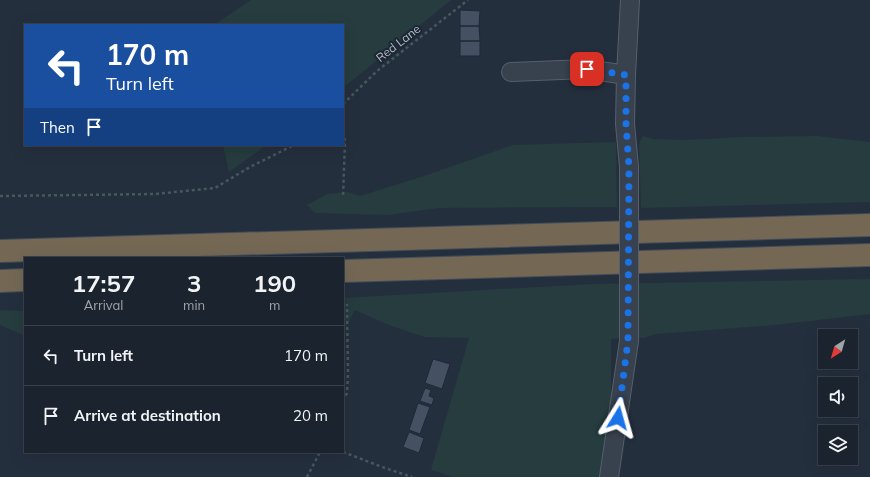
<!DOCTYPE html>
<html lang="en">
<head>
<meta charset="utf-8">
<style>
  body { margin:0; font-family:Mulish,sans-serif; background:#282f3a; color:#f1f3f6; height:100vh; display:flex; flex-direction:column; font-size:15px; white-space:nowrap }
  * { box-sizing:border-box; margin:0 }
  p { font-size:13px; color:#a0a4aa }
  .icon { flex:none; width:22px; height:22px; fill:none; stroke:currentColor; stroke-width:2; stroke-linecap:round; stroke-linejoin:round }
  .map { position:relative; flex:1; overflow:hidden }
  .details { position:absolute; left:24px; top:257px; width:320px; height:196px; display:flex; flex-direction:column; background:#1b232e; border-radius:0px; box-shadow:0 4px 16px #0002,0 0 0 1px #39404a }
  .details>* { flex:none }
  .hud { position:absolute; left:24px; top:24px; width:320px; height:122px; border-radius:0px; box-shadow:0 4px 16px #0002,0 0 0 1px #39404a; background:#1a4fa0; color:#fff; overflow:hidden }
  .needle { width:26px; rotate:217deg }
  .tools { position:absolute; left:818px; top:329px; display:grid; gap:8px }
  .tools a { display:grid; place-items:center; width:40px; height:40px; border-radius:0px; background:#1b232e; box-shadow:0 4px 16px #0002,0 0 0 1px #39404a; font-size:20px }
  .pin { position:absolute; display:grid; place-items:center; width:34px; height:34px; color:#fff; margin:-17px; border-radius:8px; box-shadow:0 2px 6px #0006 }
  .me { position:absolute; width:44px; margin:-22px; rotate:8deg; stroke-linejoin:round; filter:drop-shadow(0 0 3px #0008) }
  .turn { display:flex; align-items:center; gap:14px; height:84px; padding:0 16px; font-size:18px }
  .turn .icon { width:52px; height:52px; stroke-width:2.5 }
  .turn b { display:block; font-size:28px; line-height:34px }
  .then { display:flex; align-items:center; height:38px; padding:0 16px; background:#0003; gap:8px; font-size:15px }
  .eta { display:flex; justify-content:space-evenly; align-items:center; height:68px; text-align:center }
  .eta b { font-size:24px; font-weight:700; line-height:28px }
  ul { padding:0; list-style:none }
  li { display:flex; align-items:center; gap:12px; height:60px; padding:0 16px; border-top:1px solid #39404a }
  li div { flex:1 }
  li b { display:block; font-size:15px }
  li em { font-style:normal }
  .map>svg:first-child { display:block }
  .green { fill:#263c3f }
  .building { fill:#455162; stroke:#1f2835 }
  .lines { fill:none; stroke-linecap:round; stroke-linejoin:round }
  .minor-casing { stroke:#565f6c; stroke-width:20 }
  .highway-casing { stroke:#434c59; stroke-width:24 }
  .path { stroke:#44595c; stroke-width:2.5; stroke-dasharray:3 3; stroke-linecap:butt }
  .minor { stroke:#38414e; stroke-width:18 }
  .highway { stroke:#746855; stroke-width:22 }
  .minor-bridge-casing { stroke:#565f6c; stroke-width:20; stroke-linecap:butt }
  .minor-bridge { stroke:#38414e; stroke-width:18 }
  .route { stroke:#1a73e8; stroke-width:7; stroke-dasharray:0 12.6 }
  .labels { text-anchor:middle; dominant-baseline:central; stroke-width:4; stroke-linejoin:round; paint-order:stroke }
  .street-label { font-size:12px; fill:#b4bcc9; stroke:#1d2633 }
</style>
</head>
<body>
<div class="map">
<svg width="870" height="477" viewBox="0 0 870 477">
  <rect width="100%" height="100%" fill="#242f3e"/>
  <path class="green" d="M251,0H451L343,88V25H214Z
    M643,136L653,139L686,140L742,137L817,136L870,142V202L641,208L639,144Z
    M616,142L617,207L438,208L388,215L315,213L307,205L327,194L348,192L360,196L424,176L513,145Z
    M223,145H267L229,172Z
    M870,279V314L775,325L657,334L644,338L611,339V398L601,477H453L431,470L469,338L425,337L389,325L355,310L346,327L343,328V298L592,284Z
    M0,310L25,311V336L0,325Z"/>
  <path class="building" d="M460,10L480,11L479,26H460Z
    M460,26H479L480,41H460Z
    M460,41H480V56H460Z
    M433,359L450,364L442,389L425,383Z
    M425,388L431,390L429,396L434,398L432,405L420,401Z
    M418,403L430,407L420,434L409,430Z
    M409,432L424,438L419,453L403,447Z"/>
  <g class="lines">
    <g class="minor-casing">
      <path id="minor" d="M511,72L587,69L626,75
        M629,167L625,124L626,75L630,0
        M609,477L629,341"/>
    </g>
    <g class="highway-casing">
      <path id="highway" d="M0,251L870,225
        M343,271L870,255
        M0,281L25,280"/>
    </g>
    <path class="path" d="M343,104L377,71L468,0
      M343,132L345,141L343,197
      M0,196L155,194L215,188L250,167L294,145
      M343,401L347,393L348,373L347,304
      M343,452L385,468L412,477
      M307,477L320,452"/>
    <use href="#minor" class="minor"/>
    <use href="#highway" class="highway"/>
    <g class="minor-bridge-casing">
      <path id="minor-bridge" d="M629,341V167"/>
    </g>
    <use href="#minor-bridge" class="minor-bridge"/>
  </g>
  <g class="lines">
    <path class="route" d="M587,69L626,75V124L629,167L628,341L618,418"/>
  </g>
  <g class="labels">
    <g class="street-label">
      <text transform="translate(398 43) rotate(-38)">Red Lane</text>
    </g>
  </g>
</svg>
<div class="tools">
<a><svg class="needle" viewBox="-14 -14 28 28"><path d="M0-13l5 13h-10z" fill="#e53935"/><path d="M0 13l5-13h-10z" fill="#a0a4aa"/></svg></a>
<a><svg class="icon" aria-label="sound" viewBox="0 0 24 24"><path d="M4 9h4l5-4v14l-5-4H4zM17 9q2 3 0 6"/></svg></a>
<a><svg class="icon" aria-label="layers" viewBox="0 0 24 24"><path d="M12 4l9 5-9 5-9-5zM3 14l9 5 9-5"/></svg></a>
</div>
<div class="pin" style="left:587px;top:69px;background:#d93025"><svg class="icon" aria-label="arrive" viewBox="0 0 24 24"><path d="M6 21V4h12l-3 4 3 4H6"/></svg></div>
<svg class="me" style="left:618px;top:418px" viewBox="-20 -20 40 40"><path d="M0-17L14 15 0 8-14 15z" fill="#1a73e8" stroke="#fff" stroke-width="4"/></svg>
<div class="hud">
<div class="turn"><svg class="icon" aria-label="left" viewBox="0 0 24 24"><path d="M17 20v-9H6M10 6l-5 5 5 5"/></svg><div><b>170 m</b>Turn left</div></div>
<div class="then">Then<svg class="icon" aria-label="arrive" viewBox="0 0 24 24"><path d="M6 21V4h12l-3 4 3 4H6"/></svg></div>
</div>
<section class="details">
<div class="eta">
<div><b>17:57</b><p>Arrival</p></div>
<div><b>3</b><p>min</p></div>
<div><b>190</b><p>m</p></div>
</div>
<ul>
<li><svg class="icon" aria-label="left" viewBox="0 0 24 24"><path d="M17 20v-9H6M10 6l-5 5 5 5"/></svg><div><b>Turn left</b></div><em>170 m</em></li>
<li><svg class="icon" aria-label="arrive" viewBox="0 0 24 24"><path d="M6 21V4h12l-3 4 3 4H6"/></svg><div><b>Arrive at destination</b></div><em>20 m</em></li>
</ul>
</section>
</div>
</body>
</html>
